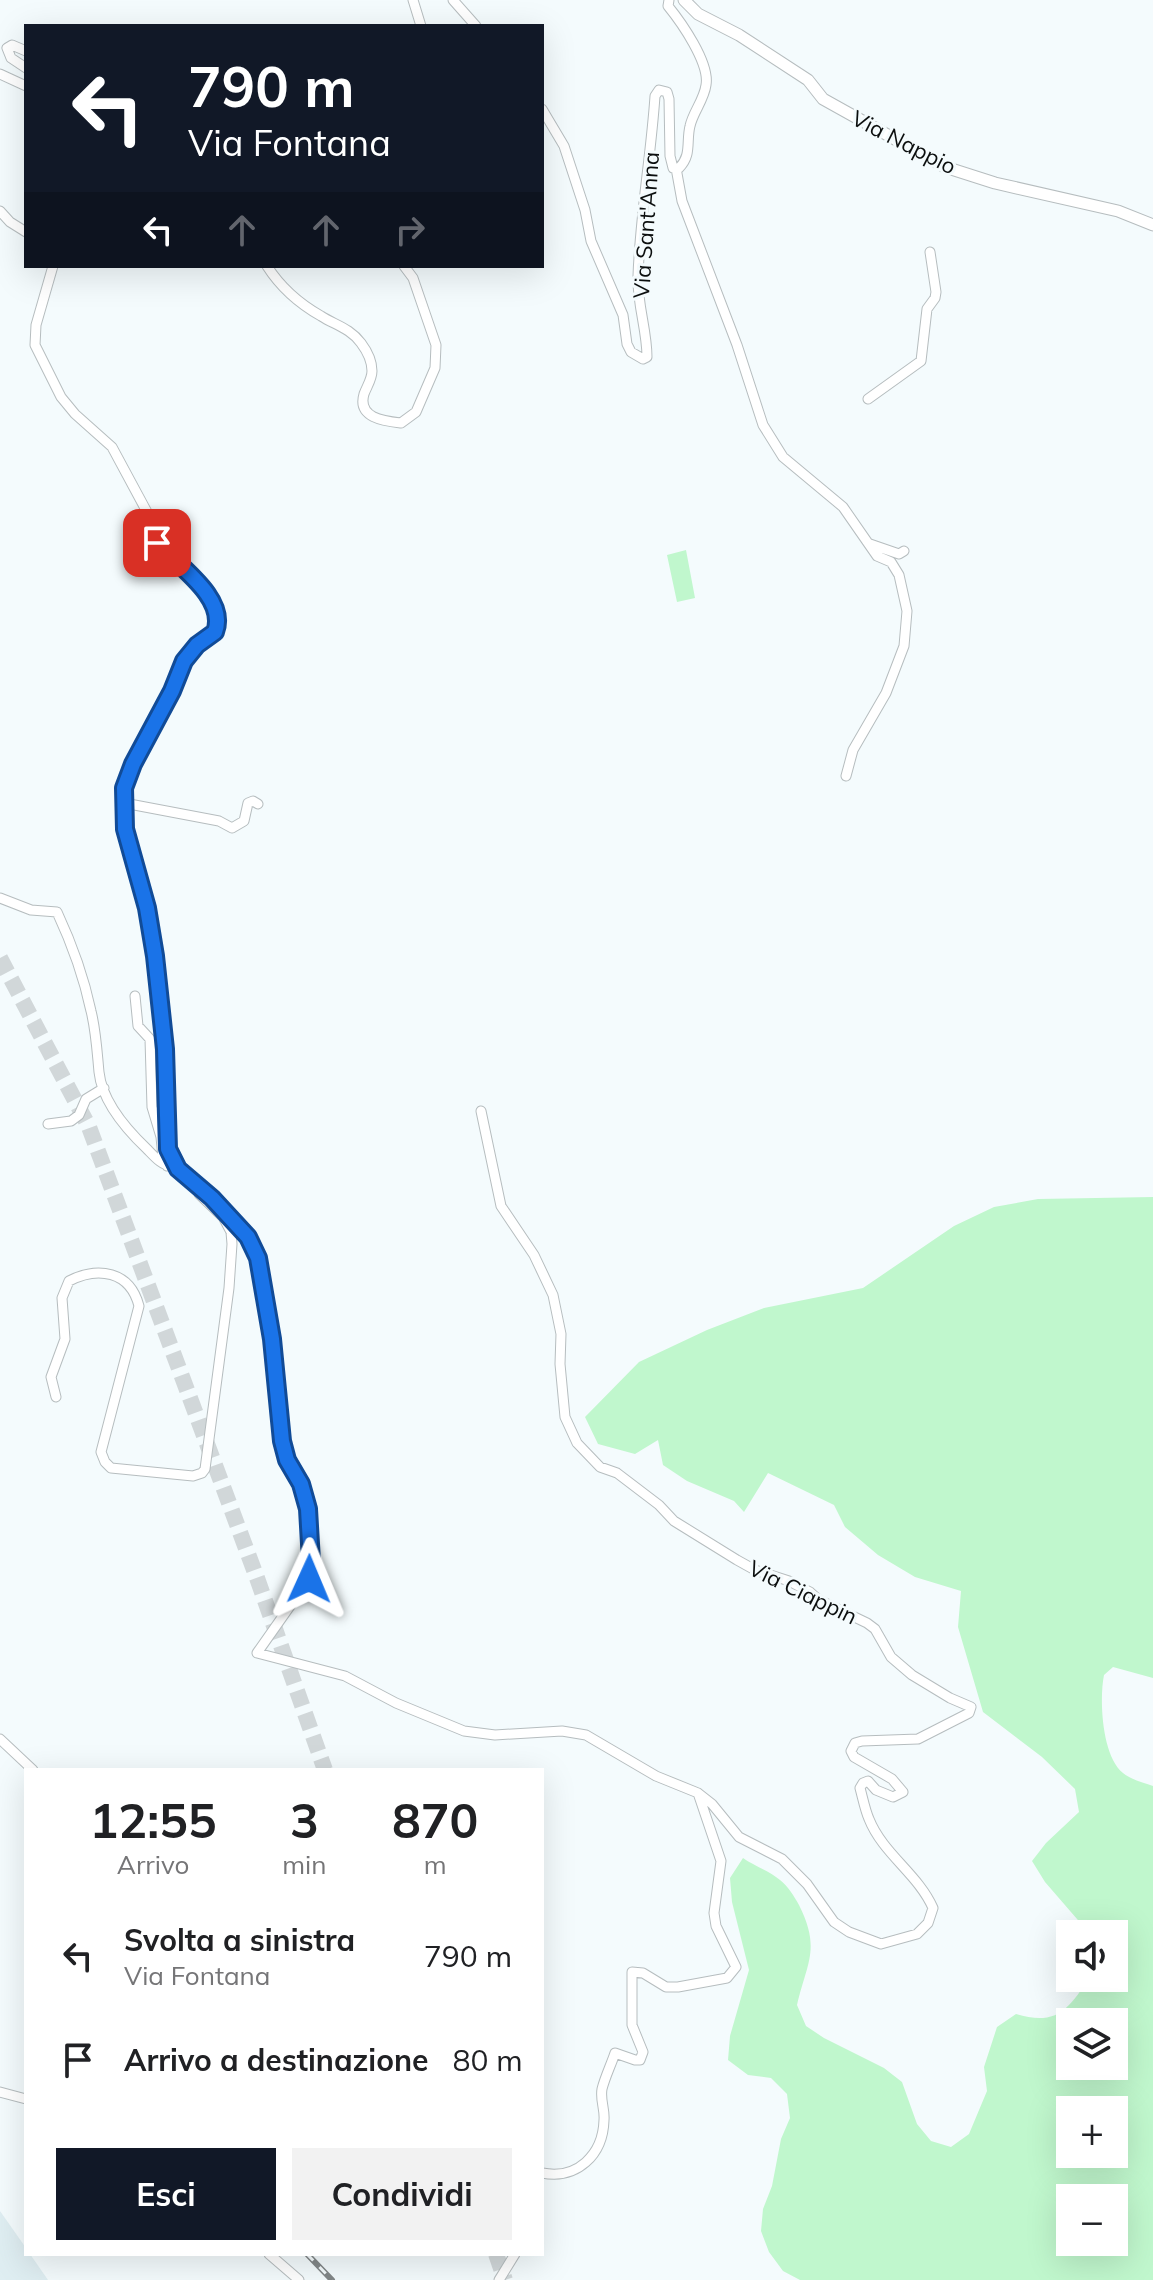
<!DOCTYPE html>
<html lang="it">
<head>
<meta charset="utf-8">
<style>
  body { margin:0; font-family:Mulish,sans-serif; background:#f2f2f2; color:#202124; height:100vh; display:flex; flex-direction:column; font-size:30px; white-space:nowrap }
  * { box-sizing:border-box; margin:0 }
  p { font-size:26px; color:#757577 }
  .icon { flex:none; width:44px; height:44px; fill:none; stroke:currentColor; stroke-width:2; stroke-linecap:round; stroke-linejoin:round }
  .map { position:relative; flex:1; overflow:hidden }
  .drawer { position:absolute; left:24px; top:1768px; width:520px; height:488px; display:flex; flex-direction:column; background:#fff; border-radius:0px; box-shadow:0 8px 32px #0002 }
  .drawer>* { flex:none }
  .hud { position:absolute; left:24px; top:24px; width:520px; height:244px; border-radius:0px; box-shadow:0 8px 32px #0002; background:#111827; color:#fff; overflow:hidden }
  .buttons { position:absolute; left:1056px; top:1920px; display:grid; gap:16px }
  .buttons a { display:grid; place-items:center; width:72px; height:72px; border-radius:0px; background:#fff; box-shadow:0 8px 32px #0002; font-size:40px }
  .pin { position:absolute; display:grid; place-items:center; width:68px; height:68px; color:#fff; margin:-34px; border-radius:16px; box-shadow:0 4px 12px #0006 }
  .me { position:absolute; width:88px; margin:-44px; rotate:1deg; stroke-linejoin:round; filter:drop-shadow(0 0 6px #0008) }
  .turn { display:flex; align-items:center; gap:28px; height:168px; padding:0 32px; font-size:36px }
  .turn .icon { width:104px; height:104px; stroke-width:2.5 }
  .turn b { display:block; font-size:56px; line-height:68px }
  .lanes { display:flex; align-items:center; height:76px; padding:0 32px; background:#0003; justify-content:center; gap:40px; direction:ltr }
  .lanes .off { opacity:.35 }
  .eta { display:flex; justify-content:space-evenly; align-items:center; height:136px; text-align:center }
  .eta b { font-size:48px; font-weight:700; line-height:56px }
  .action { display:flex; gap:16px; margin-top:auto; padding:16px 32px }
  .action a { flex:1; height:92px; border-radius:0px; background:#111827; color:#fff; font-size:32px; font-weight:700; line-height:92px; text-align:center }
  .action a+a { background:#f2f2f2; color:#202124 }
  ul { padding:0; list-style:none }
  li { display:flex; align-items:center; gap:24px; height:104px; padding:0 32px }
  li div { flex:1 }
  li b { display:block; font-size:30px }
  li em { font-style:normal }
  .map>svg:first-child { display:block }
  .built { fill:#dfeef2 }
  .green { fill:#c0f7cd; fill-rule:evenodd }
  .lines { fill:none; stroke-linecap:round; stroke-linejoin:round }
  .motorway-tunnel { stroke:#d1d7d9; stroke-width:16; stroke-dasharray:16 8; stroke-linecap:butt }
  .minor-casing { stroke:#b6bdbf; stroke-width:11 }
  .tertiary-casing { stroke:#b6bdbf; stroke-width:13 }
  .minor { stroke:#fff; stroke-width:9 }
  .tertiary { stroke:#fff; stroke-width:11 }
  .rail-casing { stroke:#828788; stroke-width:6 }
  .rail { stroke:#f4fbfd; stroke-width:3; stroke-dasharray:9; stroke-linecap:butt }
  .route-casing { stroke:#114b97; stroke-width:20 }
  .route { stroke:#1a73e8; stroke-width:14 }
  .labels { text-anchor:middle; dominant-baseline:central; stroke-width:6; stroke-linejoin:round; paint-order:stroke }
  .street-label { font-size:22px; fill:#0b0e0e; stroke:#f4fbfd }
</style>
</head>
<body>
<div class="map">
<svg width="1153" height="2280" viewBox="0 0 1153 2280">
  <rect width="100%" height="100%" fill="#f4fbfd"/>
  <path class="built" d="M0,2211L26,2248V2254H30L48,2280H0Z"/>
  <path class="green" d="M686,550L695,598L677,602L667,555Z
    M1153,1197V1678L1113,1667L1104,1675C1099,1700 1102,1756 1123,1773C1130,1779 1144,1783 1153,1786V2280H800L783,2271L769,2252L761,2231L763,2209L772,2186L781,2139L790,2118L787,2094L771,2078L748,2075L728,2060L730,2036L749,1970L732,1902L730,1878L743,1858C754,1866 770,1871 780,1880C788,1886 794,1896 799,1905C821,1949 807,1962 797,2005L806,2026L824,2038L884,2068L902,2082L917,2124L931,2141L951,2147L969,2134L987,2091L984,2067L997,2027L1016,2014C1055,2026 1068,2011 1089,1978H1114V1934H1090L1045,1882L1032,1861L1046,1843L1079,1812L1075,1789L1042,1757L983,1712L958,1627L961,1591L915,1577L878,1555L845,1527L834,1505L768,1473L744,1512L734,1501L687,1481L663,1465L658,1440L635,1454L598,1444L585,1417L639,1362L707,1330L764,1308L863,1288L954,1226L994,1207L1038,1199ZM1070,2022H1114V2066H1070ZM1070,2110H1114V2154H1070ZM1070,2198H1114V2242H1070Z"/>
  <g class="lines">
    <path class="motorway-tunnel" d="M0,958L89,1127L257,1578L325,1770
      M496,2254L505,2280"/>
    <g class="minor-casing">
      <path id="minor" d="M413,0L421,26
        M453,0L476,26
        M26,51L12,45L7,48L11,58L26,68
        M0,74L26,86
        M542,109L564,146L585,210L591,241L623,315L627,344L631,352L643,359L647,357C647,330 637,304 638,276C640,216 651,156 655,96L659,90L667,92L669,99L670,156L673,168H679C692,155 686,142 690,126C693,112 704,100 706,85C710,63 681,22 668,6L669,0
        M676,168L682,201L737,345L763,425L783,457L843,507L877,556L891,562L899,575L907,611L904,646L886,693L853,750L846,776
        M0,211L10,222L26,232
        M53,266L36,325L35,345L61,397L75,414L112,447L147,512L151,533L157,543C177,565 228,599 215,632L197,645L184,661L133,764L124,788V803L125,829L147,908L155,956L165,1049L168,1149L178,1169L212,1198L248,1237L258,1258L272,1339L282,1441L287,1460L301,1484L308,1509L311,1561L309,1579L257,1653L345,1676L396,1703L464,1731L495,1735L562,1731L586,1735L656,1776L698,1793L712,1804L739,1837L782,1859L807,1884L834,1922L849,1932L881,1944L917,1934L928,1923L933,1908C918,1874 883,1854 869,1819C865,1810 863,1799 860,1788L863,1783L868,1781L876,1790L893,1797L903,1792L892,1779L854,1757L851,1751L855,1743L862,1741L918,1739L969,1713L971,1707L950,1698L912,1675L891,1657L875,1629L867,1623L819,1600L810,1592L789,1581L755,1570L737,1560L674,1521L659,1505L617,1473L600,1467L577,1443L565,1417L560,1364L561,1334L553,1295L534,1255L501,1206L481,1111
        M267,266C281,288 298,303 321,316C335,325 350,328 361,343C367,351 372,361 372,371C372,379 367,386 364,394C357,418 384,421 401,423L416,412L435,368L436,345L413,278L404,266
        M868,399L921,361L927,309L935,298L936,292L930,252
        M870,544L899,554L904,551
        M124,803L219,821L232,828L244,821L248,803L253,801L258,804
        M0,898L31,910L57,912C71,942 84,978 91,1011C96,1031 97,1051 99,1072C102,1101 127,1130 147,1149C154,1156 161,1165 171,1166L174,1163
        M135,996L138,1026L150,1039L152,1107L161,1137L163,1158L167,1166
        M48,1124L71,1121L79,1115L86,1099L104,1088
        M56,1397L51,1377L65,1339L62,1298L69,1281C98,1266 130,1271 139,1306L101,1452L105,1462L111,1468L193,1476L202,1473L205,1469L229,1288L232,1244L231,1232L223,1217L199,1194
        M0,1739L33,1770
        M0,2092L26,2099
        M542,2173C577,2180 603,2155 604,2120C605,2109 600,2100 602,2089C605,2077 611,2065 615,2053L635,2060H640L643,2052L632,2025V1972L643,1973L666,1987H678L727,1978L736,1967L716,1926L714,1913L721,1861L698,1793
        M269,2254L299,2280
        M499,2280L515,2254"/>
    </g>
    <g class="tertiary-casing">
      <path id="tertiary" d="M684,0L698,14L739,35L808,80L823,99L945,167L995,183L1118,211L1153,225"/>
    </g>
    <use href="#minor" class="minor"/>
    <use href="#tertiary" class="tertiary"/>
    <g class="rail-casing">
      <path id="rail" d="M307,2254L332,2280"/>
    </g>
    <use href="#rail" class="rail"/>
  </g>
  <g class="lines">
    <g class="route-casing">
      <path id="route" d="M157,543C177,565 228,598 215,632L197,645L184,661L172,691L133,764L124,788L125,829L147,908L155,956L165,1049L168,1149L178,1169L212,1198L248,1237L258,1258L272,1339L282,1441L287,1460L301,1484L308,1509L311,1561L309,1579"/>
    </g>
    <use href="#route" class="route"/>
  </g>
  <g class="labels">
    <g class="street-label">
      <text transform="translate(904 142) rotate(27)">Via Nappio</text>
      <text transform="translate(646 225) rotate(-86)">Via Sant'Anna</text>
      <text transform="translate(803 1592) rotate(26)">Via Ciappin</text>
    </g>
  </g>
</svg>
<div class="buttons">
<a><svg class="icon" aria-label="sound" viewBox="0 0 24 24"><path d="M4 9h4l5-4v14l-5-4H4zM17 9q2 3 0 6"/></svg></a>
<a><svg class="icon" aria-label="layers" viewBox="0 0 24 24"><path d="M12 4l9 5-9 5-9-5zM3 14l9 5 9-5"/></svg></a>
<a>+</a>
<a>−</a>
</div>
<div class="pin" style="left:157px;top:543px;background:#d93025"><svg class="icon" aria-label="arrive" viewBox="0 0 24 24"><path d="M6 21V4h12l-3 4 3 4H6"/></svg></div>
<svg class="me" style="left:309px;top:1579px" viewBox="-20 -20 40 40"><path d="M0-17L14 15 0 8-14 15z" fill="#1a73e8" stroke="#fff" stroke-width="4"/></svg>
<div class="hud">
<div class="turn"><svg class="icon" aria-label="left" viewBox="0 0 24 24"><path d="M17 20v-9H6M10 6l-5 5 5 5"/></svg><div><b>790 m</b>Via Fontana</div></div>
<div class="lanes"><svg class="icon" aria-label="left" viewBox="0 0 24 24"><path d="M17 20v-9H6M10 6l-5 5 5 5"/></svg><svg class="icon off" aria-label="ahead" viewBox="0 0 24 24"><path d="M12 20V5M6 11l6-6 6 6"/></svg><svg class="icon off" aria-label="ahead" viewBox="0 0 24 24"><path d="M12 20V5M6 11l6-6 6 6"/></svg><svg class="icon off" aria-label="right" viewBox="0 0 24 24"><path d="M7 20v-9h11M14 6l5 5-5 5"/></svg></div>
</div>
<section class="drawer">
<div class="eta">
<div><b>12:55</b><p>Arrivo</p></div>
<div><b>3</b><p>min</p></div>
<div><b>870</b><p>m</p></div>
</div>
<ul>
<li><svg class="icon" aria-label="left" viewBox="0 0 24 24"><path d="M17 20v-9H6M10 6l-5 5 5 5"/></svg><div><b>Svolta a sinistra</b><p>Via Fontana</p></div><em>790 m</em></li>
<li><svg class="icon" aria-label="arrive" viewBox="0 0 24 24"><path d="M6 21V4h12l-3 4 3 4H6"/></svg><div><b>Arrivo a destinazione</b></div><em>80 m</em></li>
</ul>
<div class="action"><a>Esci</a><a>Condividi</a></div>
</section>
</div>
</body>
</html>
